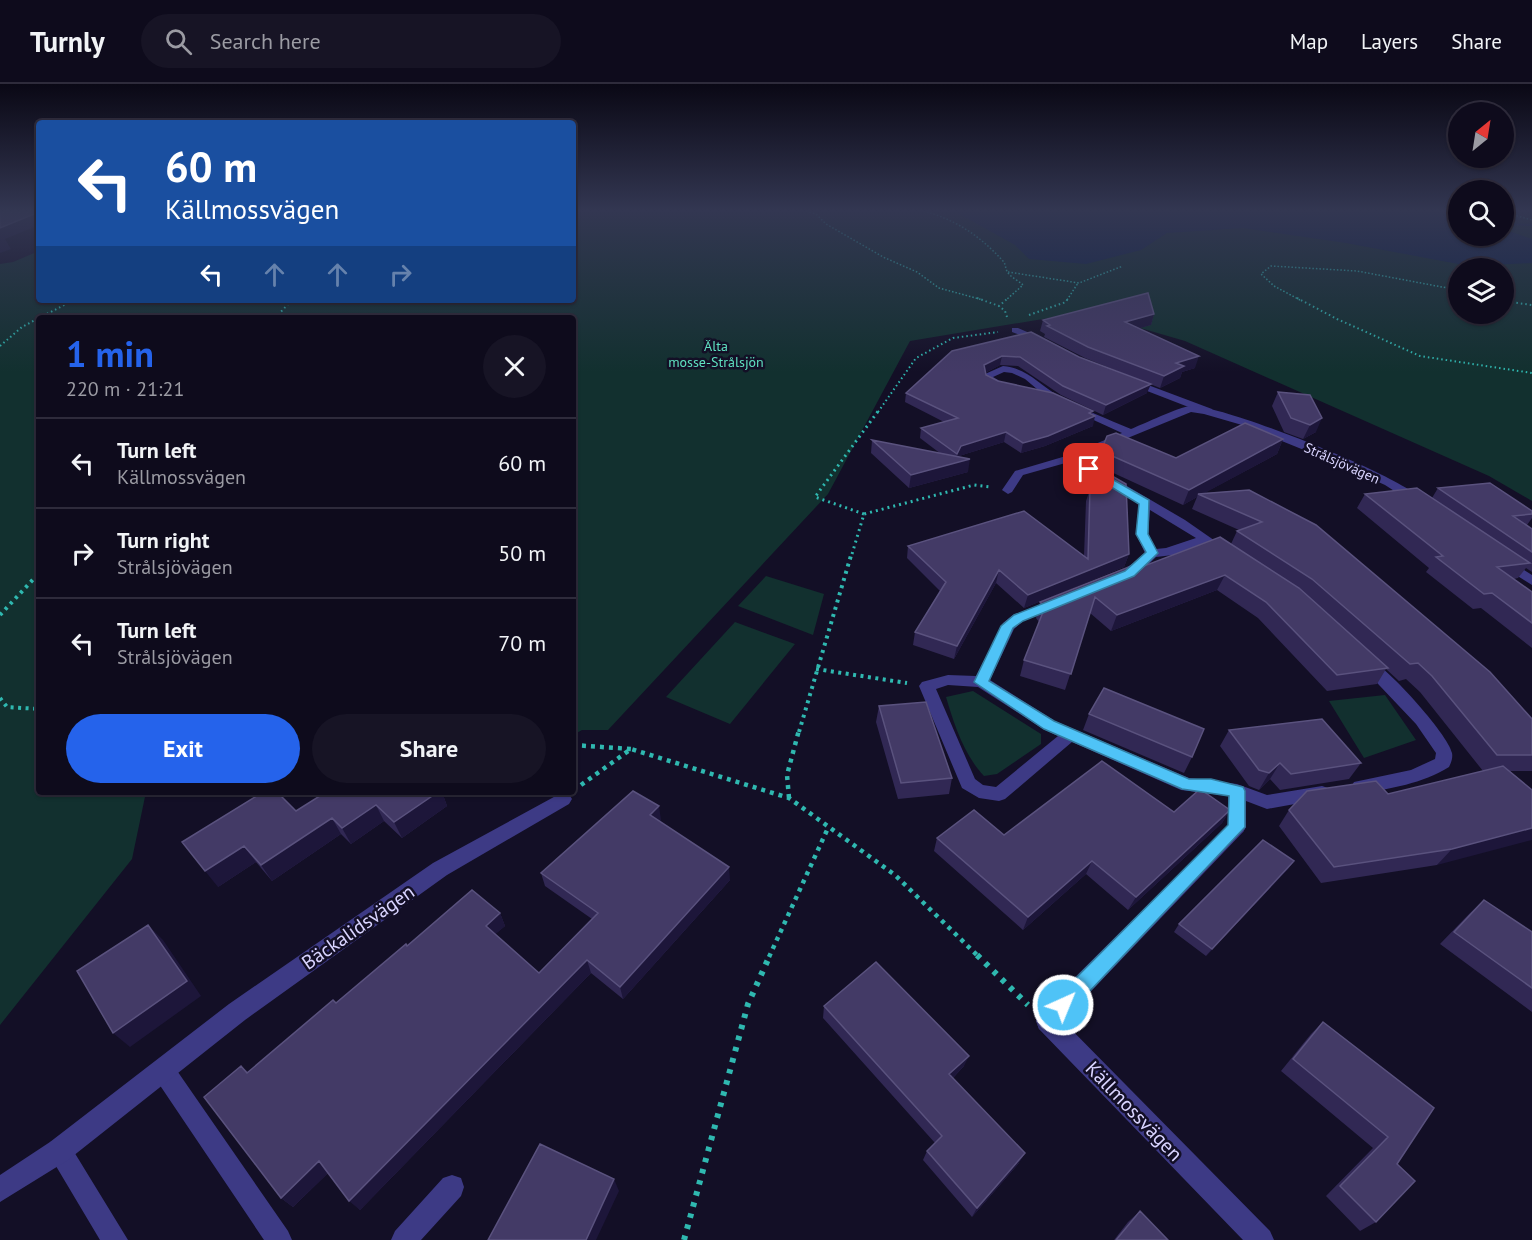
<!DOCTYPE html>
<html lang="en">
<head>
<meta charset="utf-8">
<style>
  body { margin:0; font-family:"PT Sans",sans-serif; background:#171425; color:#f1f3f6; height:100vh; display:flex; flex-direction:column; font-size:22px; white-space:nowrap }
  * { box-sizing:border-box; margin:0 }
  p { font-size:20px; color:#9b9ba3 }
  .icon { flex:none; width:33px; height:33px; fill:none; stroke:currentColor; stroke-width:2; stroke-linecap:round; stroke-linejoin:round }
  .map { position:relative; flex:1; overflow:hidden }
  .drawer { position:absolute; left:36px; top:231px; width:540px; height:480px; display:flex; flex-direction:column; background:#0e0b1c; border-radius:6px; box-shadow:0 2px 4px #0004,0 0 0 2px #2e2b3b }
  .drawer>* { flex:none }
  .top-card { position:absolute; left:36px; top:36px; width:540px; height:183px; border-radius:6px; box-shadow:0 2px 4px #0004,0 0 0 2px #2e2b3b; background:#1a4fa0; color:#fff; overflow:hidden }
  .needle { width:39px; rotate:30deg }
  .buttons { position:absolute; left:1448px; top:18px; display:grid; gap:12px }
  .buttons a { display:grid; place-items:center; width:66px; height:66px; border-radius:50%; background:#0e0b1c; box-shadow:0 2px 4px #0004,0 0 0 2px #2e2b3b; font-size:30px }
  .pin { position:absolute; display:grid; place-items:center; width:51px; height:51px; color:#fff; margin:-26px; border-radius:12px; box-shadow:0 3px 9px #0006 }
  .me { position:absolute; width:66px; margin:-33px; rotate:44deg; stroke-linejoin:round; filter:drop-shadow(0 0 4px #0008) }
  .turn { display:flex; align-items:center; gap:21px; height:126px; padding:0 30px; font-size:27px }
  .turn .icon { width:78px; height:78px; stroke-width:2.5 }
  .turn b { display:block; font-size:42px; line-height:51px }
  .lanes { display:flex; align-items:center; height:57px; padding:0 30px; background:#0003; justify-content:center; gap:30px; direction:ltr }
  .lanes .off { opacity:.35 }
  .round { display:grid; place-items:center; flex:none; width:63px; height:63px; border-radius:32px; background:#171425 }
  .overview { display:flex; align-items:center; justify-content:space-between; height:102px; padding:0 30px }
  h1 { font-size:36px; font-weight:700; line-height:45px; color:#2563eb }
  .action { display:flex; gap:12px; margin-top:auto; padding:12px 30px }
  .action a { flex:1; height:69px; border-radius:36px; background:#2563eb; color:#fff; font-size:24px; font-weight:700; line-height:69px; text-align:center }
  .action a+a { background:#171425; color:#f1f3f6 }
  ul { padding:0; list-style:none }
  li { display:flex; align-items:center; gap:18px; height:90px; padding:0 30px; border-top:2px solid #2e2b3b }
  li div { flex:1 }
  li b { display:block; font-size:22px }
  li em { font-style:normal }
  header { display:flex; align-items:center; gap:36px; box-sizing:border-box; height:84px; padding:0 30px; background:#0e0b1c; border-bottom:2px solid #2e2b3b }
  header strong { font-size:28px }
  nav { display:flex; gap:33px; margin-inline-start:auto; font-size:21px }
  .search { width:420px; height:54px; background:#171425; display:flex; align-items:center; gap:15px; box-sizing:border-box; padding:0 21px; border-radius:33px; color:#9b9ba3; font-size:22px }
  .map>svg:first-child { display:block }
  .green { fill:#12302f; fill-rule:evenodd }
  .water { fill:#0c2248 }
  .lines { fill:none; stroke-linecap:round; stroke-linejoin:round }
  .stream { fill:#0c2248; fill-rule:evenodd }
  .path-far5 { stroke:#2fb8b0; stroke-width:1.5; stroke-dasharray:1.5 2; stroke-linecap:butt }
  .path-far4 { stroke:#2fb8b0; stroke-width:2; stroke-dasharray:1.5 3; stroke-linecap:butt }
  .path-far3 { stroke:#2fb8b0; stroke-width:3; stroke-dasharray:2 4; stroke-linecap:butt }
  .path-far2 { stroke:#2fb8b0; stroke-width:4; stroke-dasharray:3 4.5; stroke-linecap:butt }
  .path-far1 { stroke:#2fb8b0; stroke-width:4.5; stroke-dasharray:4 5; stroke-linecap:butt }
  .path { stroke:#2fb8b0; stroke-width:6; stroke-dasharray:4.5 7; stroke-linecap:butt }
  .service { fill:#3d3a85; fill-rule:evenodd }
  .minor { fill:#3d3a85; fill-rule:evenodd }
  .wall { fill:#312854 }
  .shaded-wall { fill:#1d163a }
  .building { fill:#433a66; stroke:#5a527e; stroke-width:1.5 }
  .route { fill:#4fc3f7; stroke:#337fa1; stroke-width:1.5 }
  .labels { text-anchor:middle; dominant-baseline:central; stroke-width:5; stroke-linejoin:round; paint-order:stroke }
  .far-park-label { font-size:14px; fill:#5fe0c0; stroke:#130f26 }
  .far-street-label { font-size:14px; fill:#d9d4ff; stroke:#130f26 }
  .near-street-label { font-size:20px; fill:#d9d4ff; stroke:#130f26 }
</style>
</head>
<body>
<header>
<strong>Turnly</strong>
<div class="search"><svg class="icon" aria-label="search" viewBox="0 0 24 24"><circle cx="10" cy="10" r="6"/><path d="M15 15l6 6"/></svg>Search here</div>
<nav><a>Map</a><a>Layers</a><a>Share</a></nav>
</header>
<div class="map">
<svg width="1532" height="1156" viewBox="0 0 1532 1156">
  <rect width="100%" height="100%" fill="#130f26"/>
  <path class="green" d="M573,126H1458V152H1503V126H1532V417L1489,392L1185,257L1085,228L910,257L828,410L608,646H582L573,651V234H39V708H146L132,775L0,941V180L13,178L39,167V216H573ZM1458,184H1503V230H1458Z
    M766,492L824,510L813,551L738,522Z
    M735,538L795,560L730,640L666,613Z
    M973,607L1041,650V660L997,690L984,692C964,671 954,640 946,613Z
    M1385,611L1416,656L1364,674L1329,617Z"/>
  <path class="water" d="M952,126H1453L1458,128V152H1503V145L1532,155V179L1469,182L1346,159L1243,144L1167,149L1141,166L1086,180L1029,175L1015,161Z"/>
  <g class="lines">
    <path class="stream" d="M1503,139L1532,140V142L1503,141Z"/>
    <path class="path-far5" d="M803,126L816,130L826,140L883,173L917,188L939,204L983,216
      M920,126C955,135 979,151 1003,177C1006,180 1005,185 1008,189C1012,194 1019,197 1023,201L1006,216
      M1503,128L1532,136
      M1008,188L1079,199L1123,182
      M1067,216L1078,199
      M1300,216L1274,202L1261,190L1271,182L1357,187L1458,206"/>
    <path class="path-far4" d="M977,214L999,222
      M1297,214L1337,235L1420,272L1532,289
      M1503,217L1532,221
      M1029,231L1066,218L1068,214
      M1007,233L1005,227L999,222L1008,214
      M39,234L74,216
      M275,234L292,216
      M0,262L22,243L39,234
      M878,328L916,274L953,254L998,248"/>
    <path class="path-far3" d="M864,430L815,413L879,326
      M852,470L864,430L974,401L990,403"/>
    <path class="path-far2" d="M0,531L39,489
      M816,585L907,599
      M0,614L7,623L39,625
      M799,648L852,468"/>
    <path class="path-far1" d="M573,661L631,665
      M581,701L631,665L789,714L895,791L979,873
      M789,714L787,691L799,646
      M769,873L828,744"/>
    <path class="path" d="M977,871L1028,921
      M684,1156L748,920L770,871"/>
    <path class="service" d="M1012,244H1018L1050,258L1043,260L1012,248Z
      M1132,295L1212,325L1213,327L1204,329L1129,300L1127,298Z
      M1237,736L1243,738L1246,743L1243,748L1055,945L1047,948L1039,945L1036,937L1039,929L1231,738Z
      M163,975L171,978L288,1147L292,1156H264L155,994L152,986L155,978Z
      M59,1055L68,1058L128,1156H100L47,1067L50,1058Z
      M452,1091L461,1094L464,1103L461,1112L421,1156H391L395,1147L443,1094Z"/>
    <path class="minor" d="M1003,282C1028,284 1039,301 1059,312C1082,325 1107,335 1131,345C1144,340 1178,323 1191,322C1224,321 1401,392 1423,416L1417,420L1413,419L1385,401L1341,381L1242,341L1204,330L1191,328L1079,374L1185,436L1231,468L1225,472L1204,460L1173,471L1156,473C1146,483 1126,502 1111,499L1109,496L1111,493L1137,477L1145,469L1136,450L1139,419L1069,378L1023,391L1012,408L1008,410L1002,406L1015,387L1066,372L1122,349L1050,316L1025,295L1012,289L1004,288L993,293L1006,301V305H1000L985,298V290ZM1150,426L1196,454L1166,464L1156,465L1148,450Z
      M1505,474L1532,491V501L1500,481L1498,478Z
      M1055,516L1060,517L1062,520L1060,523L1023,537L1014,545L990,596L1055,637L1189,694L1237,700L1267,711L1322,702L1328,704L1331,709L1328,714L1267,725L1246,717V743L1243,748L1237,750L1231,748L1228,743V712L1181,706L1072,658L1005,715L999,717L979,714L962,704L919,602L922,598L948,591L976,592L1003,539L1013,531ZM948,601L978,603L1043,645L1058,652L996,703L983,701L975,695L936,605Z
      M1367,574C1383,578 1449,651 1452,669C1453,674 1451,679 1449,683C1422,700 1391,704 1360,710L1354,708L1351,703L1354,698L1411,686L1435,675L1436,669L1416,640L1362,583L1359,579Z
      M563,708L569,710L572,715L569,720L447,791L245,936L68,1076L0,1118V1091L50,1058L229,920L433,779Z
      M1047,926L1055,929L1270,1147L1274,1156H1243L1039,945L1036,937L1039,929Z"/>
  </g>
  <path class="wall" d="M1154,230L1151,241L1139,244L1195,284L1182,288L1180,294L1160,304L1085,274L1044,253L1045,250L1040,247L1043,236Z
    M1031,248L1147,309L1103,331L1061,311L1018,282L1000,281L985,289L986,291L998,297L1093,327L1092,330L1093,342L1045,362L1021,369L1004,358L959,372V373L968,388L909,404L871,369L872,356L941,370L920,354L921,344L944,338L905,318L906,309Z
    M1278,308L1310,311L1316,348L1303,355L1284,348L1272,322Z
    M1283,355L1277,370L1204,409L1249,406L1532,635V687H1510L1532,706L1437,781L1321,799L1279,742L1289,726L1388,710L1483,687L1420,608L1406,595L1399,597L1386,585L1377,600L1327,607L1258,534L1217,506L1111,547L1090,529L1065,606L1020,592L1024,576L1039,538L1036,534L1040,518L1131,487L1231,460L1237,447L1239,446L1192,425L1197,413L1183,421L1096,381L1101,367L1176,374Z
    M1438,404L1532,427V434L1527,441L1532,445V488L1526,484L1518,494L1514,495L1532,508V564L1481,524L1473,525L1426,488L1429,484L1357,424L1365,410L1432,414Z
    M1090,405L1129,470L1124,483L1024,524L996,499L954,575L913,561L915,548L940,507L907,474L908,462L1084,472L1086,417Z
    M879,622L952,694L949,710L898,715L876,638Z
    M1089,630L1192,673L1184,689L1083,646Z
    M1229,646L1361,679L1349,695L1280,706L1270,695L1259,706L1249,702L1220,662Z
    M263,708L296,727L326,708H442L447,722L402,754L384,737L351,760L341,750L272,797L256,778L218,803Z
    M1230,726L1222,739L1128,826L1086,790L1023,846L934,767L937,754L1004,751L1174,728Z
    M661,736L659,737L730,796L623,915L591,889L360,1126L328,1089L293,1123L281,1114L241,982L248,988L407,862L500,829L505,842L495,850L539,889L592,835L545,802L541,789Z
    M1294,777L1288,785L1206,872L1174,848L1179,840Z
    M1484,816L1532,848V928L1440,860L1470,829Z
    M824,922L964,982L953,994L1019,1079L972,1133L923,1076L927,1067L935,1059L823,934Z
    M1323,938L1434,1024L1397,1080L1376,1138L1360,1147L1326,1112L1373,1064L1281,987L1311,950Z
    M1140,1127L1168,1156H1114L1128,1138Z"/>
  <path class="shaded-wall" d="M39,128V141L5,155L11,165L0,169V144Z
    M1154,230L1151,241L1122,249L1125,238Z
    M1002,272L1000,281L983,290L984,281Z
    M1199,272L1195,284L1182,288L1180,294L1160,304L1164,292L1176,279Z
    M1151,300L1147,309L1103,331L1106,321Z
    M1093,327L1091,334L1095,332L1093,342L1045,362L1021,369L1023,359Z
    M1322,334L1316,348L1303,355L1310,341Z
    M1006,348L1004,358L959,372L956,379L970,375L968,388L909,404L911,391L955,379L957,370L961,362Z
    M1283,355L1277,370L1201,411L1198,410L1197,413L1183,421L1189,406Z
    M1129,470L1124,483L1024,524L1028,511Z
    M999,486L996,499L954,575L957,562Z
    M1225,491L1217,506L1111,547L1117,531Z
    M1280,679L1270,695L1259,706L1269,689Z
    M438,708H442L447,722L402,754L394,738Z
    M376,721L384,737L351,760L342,744Z
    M659,722L661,736L652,745L650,731Z
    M1230,726L1222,739L1128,826L1136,813Z
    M332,734L341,750L272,797L261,781Z
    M1532,744V756L1437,781L1452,765Z
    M244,762L256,778L218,803L205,787Z
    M1092,777L1086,790L1023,846L1028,833Z
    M1294,777L1288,785L1206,872L1212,865Z
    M729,783L730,796L623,915L620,903Z
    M500,829L505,842L491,854L486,842Z
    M148,841L163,856L201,912L130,963L113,949Z
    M587,876L591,889L360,1126L349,1117Z
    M969,972L964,982L946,1001L949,990Z
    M1025,1069L1019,1079L972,1133L977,1124Z
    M319,1077L330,1087L293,1123L281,1114Z
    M614,1095L619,1107L596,1156H586Z"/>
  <path class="building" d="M0,126H39V128L0,144Z
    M1148,209L1154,230L1125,238L1199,272L1176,279L1184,282L1164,292L1088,263L1047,242L1050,241L1043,236Z
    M1031,248L1079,273L1151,300L1106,321L1063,302L1020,273L1002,272L984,281L986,291L998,297L1053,309L1093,327L1089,329L1095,332L1048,352L1023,359L1006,348L961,362L957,370L921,344L958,334L906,309L952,267Z
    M1278,308L1310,311L1322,334L1310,341L1291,334Z
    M1245,339L1283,355L1189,406L1101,367L1107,352L1116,349L1176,374Z
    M872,356L970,375L911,391Z
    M1112,392L1126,400L1129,470L1028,511L999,486L957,562L915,548L946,498L908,462L1024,427L1088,475L1090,405Z
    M1490,399L1532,427V430L1513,432L1532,445V468L1438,404Z
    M1417,404L1530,479L1497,483L1532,508V539L1492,509L1484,510L1436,473L1443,472L1365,410Z
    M1249,406L1316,441L1490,588L1532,635V671H1497L1432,592L1418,579L1410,580L1312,495L1237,447L1262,438L1198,410Z
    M1220,453L1299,504L1388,584L1337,591L1266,518L1225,491L1117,531L1095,513L1071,590L1024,576L1045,523L1040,518L1131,482V487Z
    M1104,604L1204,645L1192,673L1089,630Z
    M926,618L952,694L901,699L879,622Z
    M1322,635L1361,679L1291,690L1280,679L1269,689L1259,686L1229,646Z
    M1102,677L1174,728L1200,705L1230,726L1136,813L1092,777L1028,833L937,754L974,726L1004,751Z
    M1503,682L1532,706V744L1452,765L1334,783L1289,726L1307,707L1376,697L1388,710Z
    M633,707L659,722L650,731L729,783L620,903L587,876L349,1117L319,1077L281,1114L204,1013L241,982L247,989L333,916L336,919L406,860L407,862L472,806L500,829L486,842L539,889L598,829L541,789Z
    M263,708H277L296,727L326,708H438L394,738L376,721L342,744L332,734L261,781L244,762L205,787L182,758Z
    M1263,756L1294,777L1212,865L1179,840Z
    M1484,816L1532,848V904L1454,848Z
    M148,841L187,897L113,949L77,887Z
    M876,878L969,972L949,990L1025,1069L977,1124L927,1067L942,1052L824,922Z
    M1323,938L1434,1024L1397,1080L1415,1097L1376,1138L1340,1102L1388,1053L1293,975Z
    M540,1060L614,1095L586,1156H488Z
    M1140,1127L1168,1156H1116Z"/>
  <linearGradient id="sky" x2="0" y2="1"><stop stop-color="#0a0815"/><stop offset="0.44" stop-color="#333752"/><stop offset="1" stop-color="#333752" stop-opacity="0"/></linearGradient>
  <rect width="1532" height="288" fill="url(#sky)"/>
  <path class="route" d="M1089,382L1149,416L1148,450L1158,469L1134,492L1023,537L1013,544L989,597L1054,637L1189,695H1211L1243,703L1245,707V743L1070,928L1063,931L1056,928L1053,921L1056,914L1228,741L1229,712L1182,705L1044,645L974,598L1001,542L1014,531L1125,487L1146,468L1136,450L1139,420L1085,387L1084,385Z"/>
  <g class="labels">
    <g class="far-park-label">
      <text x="716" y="262">Älta<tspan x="716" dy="16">mosse-Strålsjön</tspan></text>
    </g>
    <g class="far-street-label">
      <text transform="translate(1342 379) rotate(24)">Strålsjövägen</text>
    </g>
    <g class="near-street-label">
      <text transform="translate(358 843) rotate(-35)">Bäckalidsvägen</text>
      <text transform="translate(1134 1027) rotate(46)">Källmossvägen</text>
    </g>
  </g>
</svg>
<div class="buttons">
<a><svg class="needle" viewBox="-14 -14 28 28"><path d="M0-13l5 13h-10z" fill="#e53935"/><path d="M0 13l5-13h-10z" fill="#9b9ba3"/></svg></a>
<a><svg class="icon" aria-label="search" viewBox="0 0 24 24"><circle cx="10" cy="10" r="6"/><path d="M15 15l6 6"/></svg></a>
<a><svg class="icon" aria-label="layers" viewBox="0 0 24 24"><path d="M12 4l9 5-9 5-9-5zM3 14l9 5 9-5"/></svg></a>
</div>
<div class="pin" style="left:1089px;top:385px;background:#d93025"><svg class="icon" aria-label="arrive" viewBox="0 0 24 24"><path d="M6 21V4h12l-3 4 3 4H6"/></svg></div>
<svg class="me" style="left:1063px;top:921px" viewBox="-20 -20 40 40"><circle r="17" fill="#4fc3f7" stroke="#fff" stroke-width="3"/><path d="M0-11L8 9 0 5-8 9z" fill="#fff"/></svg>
<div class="top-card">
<div class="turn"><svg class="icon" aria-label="left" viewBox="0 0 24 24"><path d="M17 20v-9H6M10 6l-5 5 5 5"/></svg><div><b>60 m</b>Källmossvägen</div></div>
<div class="lanes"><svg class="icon" aria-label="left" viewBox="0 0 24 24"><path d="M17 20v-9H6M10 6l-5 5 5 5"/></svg><svg class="icon off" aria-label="ahead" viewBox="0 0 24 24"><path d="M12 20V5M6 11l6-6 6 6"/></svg><svg class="icon off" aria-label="ahead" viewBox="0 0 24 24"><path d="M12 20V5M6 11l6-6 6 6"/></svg><svg class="icon off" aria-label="right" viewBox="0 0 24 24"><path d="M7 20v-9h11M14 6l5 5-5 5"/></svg></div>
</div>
<section class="drawer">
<div class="overview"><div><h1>1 min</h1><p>220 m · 21:21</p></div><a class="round"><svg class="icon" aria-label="close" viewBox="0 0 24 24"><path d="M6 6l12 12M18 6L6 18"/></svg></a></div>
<ul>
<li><svg class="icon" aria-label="left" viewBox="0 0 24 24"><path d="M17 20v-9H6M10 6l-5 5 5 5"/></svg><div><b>Turn left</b><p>Källmossvägen</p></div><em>60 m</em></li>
<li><svg class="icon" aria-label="right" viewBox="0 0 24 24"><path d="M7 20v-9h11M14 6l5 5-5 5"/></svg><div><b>Turn right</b><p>Strålsjövägen</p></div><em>50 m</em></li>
<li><svg class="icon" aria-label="left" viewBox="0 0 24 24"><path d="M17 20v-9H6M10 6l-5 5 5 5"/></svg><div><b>Turn left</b><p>Strålsjövägen</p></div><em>70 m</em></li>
</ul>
<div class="action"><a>Exit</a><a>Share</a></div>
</section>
</div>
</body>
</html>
